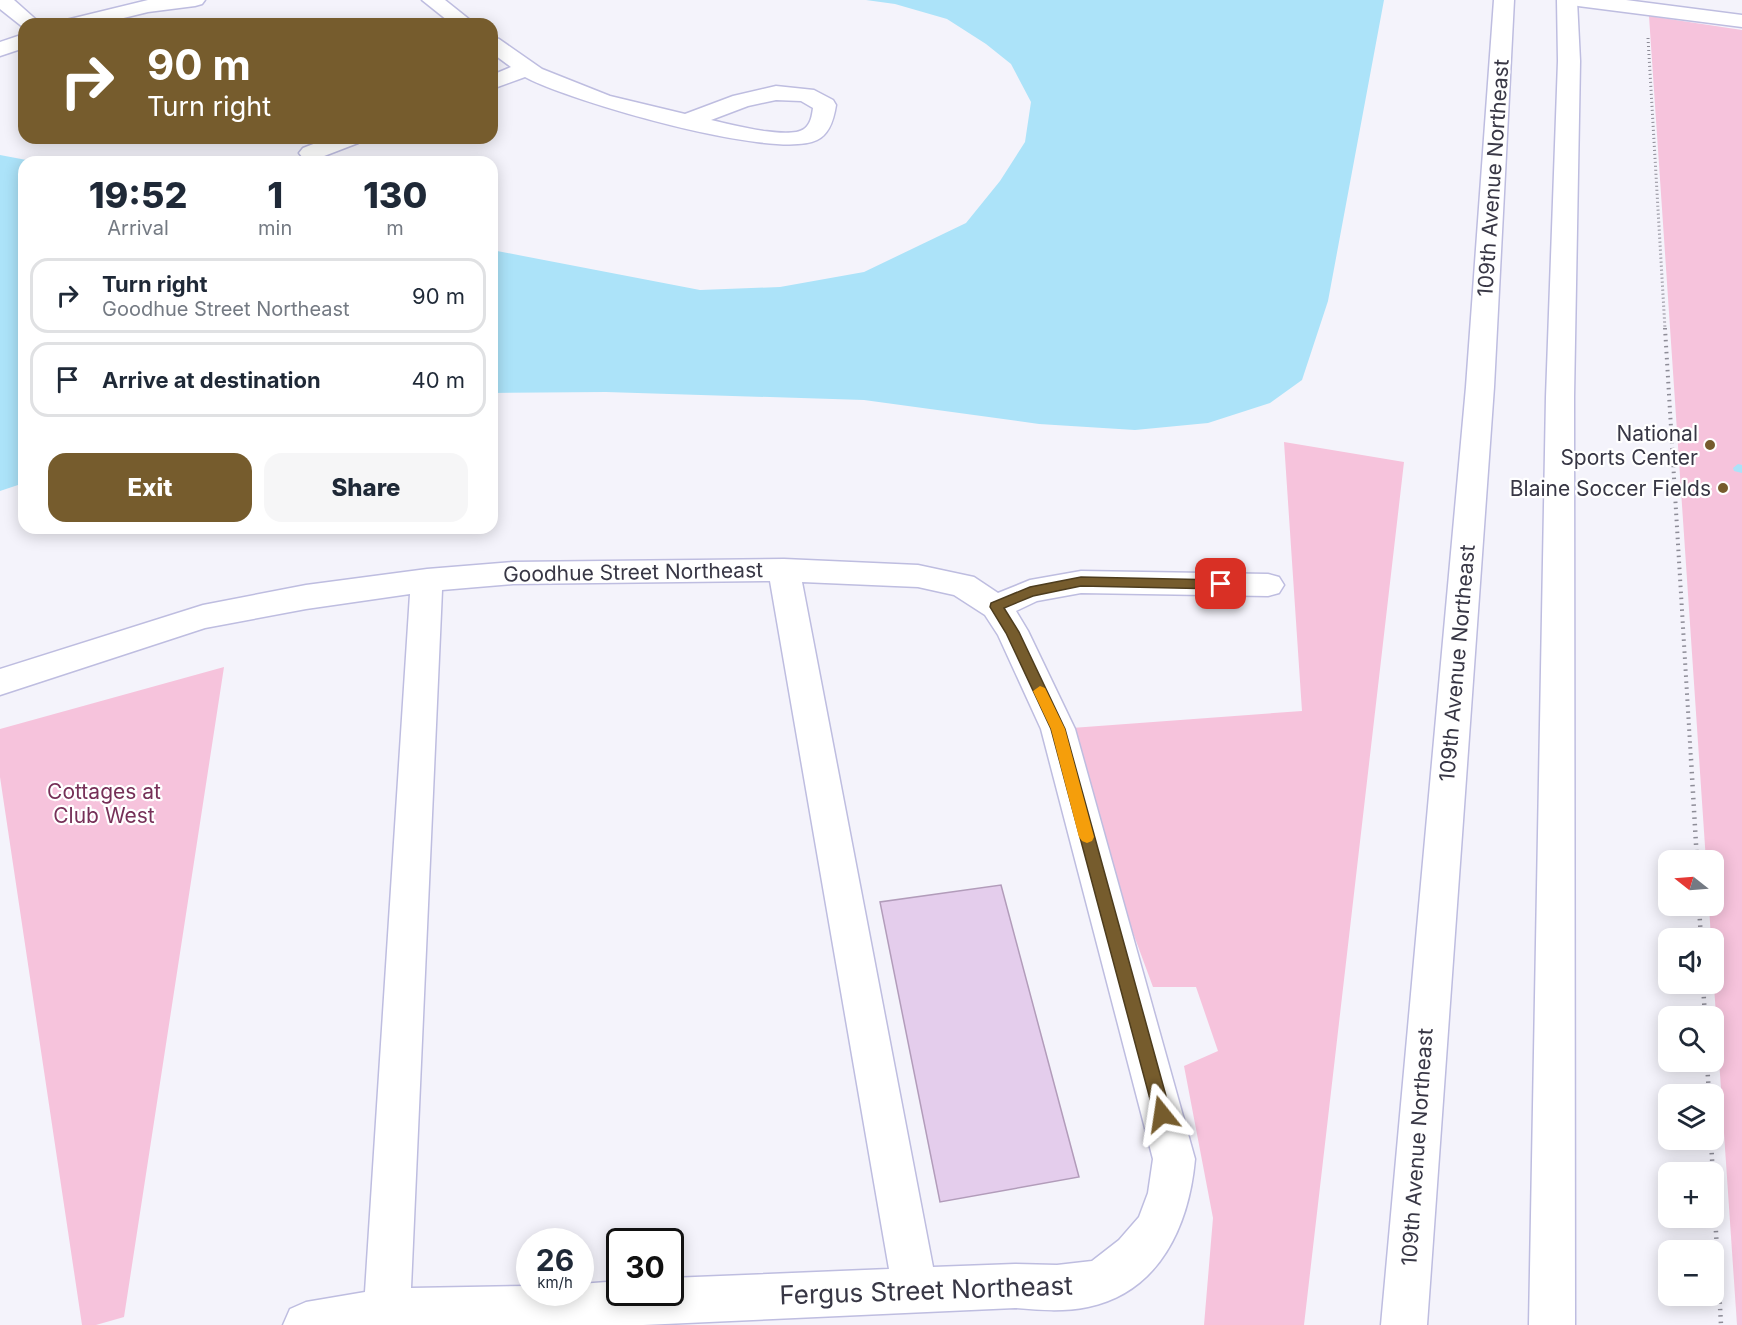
<!DOCTYPE html>
<html lang="en">
<head>
<meta charset="utf-8">
<style>
  body { margin:0; font-family:Inter,sans-serif; background:#f6f6f7; color:#1f2937; height:100vh; display:flex; flex-direction:column; font-size:22px; white-space:nowrap }
  * { box-sizing:border-box; margin:0 }
  p { font-size:20px; color:#747a83 }
  .icon { flex:none; width:33px; height:33px; fill:none; stroke:currentColor; stroke-width:2; stroke-linecap:round; stroke-linejoin:round }
  .map { position:relative; flex:1; overflow:hidden }
  .panel { position:absolute; left:18px; top:156px; width:480px; height:378px; display:flex; flex-direction:column; background:#fff; border-radius:18px; box-shadow:0 3px 15px #0003 }
  .panel>* { flex:none }
  .banner { position:absolute; left:18px; top:18px; width:480px; height:126px; border-radius:18px; box-shadow:0 3px 15px #0003; background:#765c2d; color:#fff; overflow:hidden }
  .needle { width:39px; rotate:287deg }
  .controls { position:absolute; left:1658px; top:850px; display:grid; gap:12px }
  .controls a { display:grid; place-items:center; width:66px; height:66px; border-radius:12px; background:#fff; box-shadow:0 3px 15px #0003; font-size:30px }
  .speed { position:absolute; left:516px; top:1228px; display:flex; gap:12px; font-size:30px; font-weight:700; text-align:center }
  .speed>* { display:grid; place-content:center; width:78px; height:78px; border-radius:50%; background:#fff; box-shadow:0 3px 15px #0003; line-height:1 }
  .speed small { font-size:15px; font-weight:400 }
  .speed .limit { border:3px solid #111; border-radius:9px; background:#fff; color:#111 }
  .pin { position:absolute; display:grid; place-items:center; width:51px; height:51px; color:#fff; margin:-26px; border-radius:12px; box-shadow:0 3px 9px #0006 }
  .me { position:absolute; width:66px; margin:-33px; rotate:345deg; stroke-linejoin:round; filter:drop-shadow(0 0 4px #0008) }
  .turn { display:flex; align-items:center; gap:21px; height:126px; padding:0 30px; font-size:27px }
  .turn .icon { width:78px; height:78px; stroke-width:2.5 }
  .turn b { display:block; font-size:42px; line-height:51px }
  .eta { display:flex; justify-content:space-evenly; align-items:center; height:102px; text-align:center }
  .eta b { font-size:36px; font-weight:800; line-height:42px }
  .cta { display:flex; gap:12px; margin-top:auto; padding:12px 30px }
  .cta a { flex:1; height:69px; border-radius:18px; background:#765c2d; color:#fff; font-size:24px; font-weight:800; line-height:69px; text-align:center }
  .cta a+a { background:#f6f6f7; color:#1f2937 }
  ul { padding:0; list-style:none }
  li { display:flex; align-items:center; gap:18px; height:75px; margin:0 12px 9px; padding:0 18px; border:3px solid #e0e1e3; border-radius:18px }
  li div { flex:1 }
  li b { display:block; font-size:22px }
  li em { font-style:normal }
  .map>svg:first-child { display:block }
  .green { fill:#f6c3dc }
  .water { fill:#ace3f9 }
  .lines { fill:none; stroke-linecap:round; stroke-linejoin:round }
  .stream { fill:#ace3f9; fill-rule:evenodd }
  .building { fill:#e4cdec; stroke:#b29cba; stroke-width:1.5 }
  .minor-casing { stroke:#bebde0; stroke-width:3 }
  .major-casing { stroke:#bebde0; stroke-width:3 }
  .path-far2 { stroke:#8d8c97; stroke-width:3; stroke-dasharray:1 3; stroke-linecap:butt }
  .path-far1 { stroke:#8d8c97; stroke-width:4; stroke-dasharray:1.5 4.5; stroke-linecap:butt }
  .path { stroke:#8d8c97; stroke-width:4.5; stroke-dasharray:1.5 5; stroke-linecap:butt }
  .minor { fill:#fff; fill-rule:evenodd }
  .major { fill:#fff; fill-rule:evenodd }
  .route { fill:#765c2d; stroke:#4d3c1d; stroke-width:1.5 }
  .slow { fill:#f59e0b }
  .poi-dot { fill:#765c2d; stroke:#fff; stroke-width:2 }
  .labels { text-anchor:middle; dominant-baseline:central; stroke-width:4.5; stroke-linejoin:round; paint-order:stroke }
  .street-label { font-size:21px; fill:#383745; stroke:#fff }
  .poi-label { font-size:21px; fill:#383745; stroke:#fff; text-anchor:end }
  .park-label { font-size:21px; fill:#763058; stroke:#fff }
  .near-street-label { font-size:26px; fill:#383745; stroke:#fff }
</style>
</head>
<body>
<div class="map">
<svg width="1742" height="1325" viewBox="0 0 1742 1325">
  <rect width="100%" height="100%" fill="#f4f3fb"/>
  <path class="green" d="M1649,16L1742,30V1325H1737L1713,971V939H1711L1709,906H1713V861H1706Z
    M1284,442L1404,462L1304,1325H1204L1213,1218L1184,1066L1218,1051L1196,987H1153L1058,729L1302,711Z
    M224,667L124,1317L96,1325H82L0,777V729Z"/>
  <path class="water" d="M866,0H1384L1328,301L1302,380L1270,403L1208,423L1135,430L1039,424L864,400L606,392L492,393V250L700,290L780,287L864,272L966,223L1000,181L1025,142L1031,102L1011,64L986,44L947,19L895,4Z
    M0,155L37,162H24V483L0,491Z"/>
  <g class="lines">
    <path class="stream" d="M1738,464L1742,465V473L1734,471L1733,468Z"/>
  </g>
  <path class="building" d="M1001,885L1079,1177L940,1202L880,902Z"/>
  <g class="lines">
    <g class="minor-casing">
      <path id="minor" d="M0,0H14L41,24H24V28L0,9Z
        M148,0H205L202,4L195,6L148,12L99,24H63L66,20Z
        M422,0H445L475,24H452Z
        M1568,0H1626L1742,15V27L1578,6L1571,4Z
        M24,34V48L0,56V42Z
        M492,37L499,39L542,69L610,96L685,114L733,96L776,86L814,90L833,100L836,105C834,118 830,134 817,140C775,161 569,101 525,77L492,89V75L511,67L492,53ZM776,100L801,101L813,108C812,115 811,124 804,129C788,140 730,124 711,120L748,106Z
        M329,138H361L358,143L319,158L311,160L303,158L299,153L303,148Z
        M784,559L918,565L974,577L998,593L1030,580L1081,571L1268,574L1279,577L1284,585L1279,593L1268,596L1081,593L1037,601L1016,611L1028,631L1075,729L1195,1159C1189,1225 1160,1292 1088,1307C1064,1312 1039,1310 1015,1308L643,1325H283L290,1309L306,1302L365,1292L410,594L306,609L205,628L0,695V669L203,605L306,585L427,569L513,562ZM770,581L889,1269L670,1278V1293H620V1281L580,1284V1293H530V1286L411,1288L442,590L513,584ZM802,582L918,587L954,595L985,615L998,635L1041,729L1153,1159L1148,1193L1139,1217L1119,1240L1092,1261L1057,1265L1015,1264L933,1267Z"/>
    </g>
    <g class="major-casing">
      <path id="major" d="M1494,0H1514L1494,387L1427,1325H1381L1466,387Z
        M1557,0H1577L1580,61L1574,397L1575,1325H1529L1546,397L1558,61Z"/>
    </g>
    <path class="path-far2" d="M1648,38L1665,329"/>
    <path class="path-far1" d="M1665,328L1691,760"/>
    <path class="path" d="M1691,759L1697,861
      M1699,906L1701,939
      M1703,984L1705,1017
      M1707,1062L1709,1095
      M1711,1140L1721,1325"/>
    <use href="#minor" class="minor"/>
    <use href="#major" class="major"/>
  </g>
  <path class="route" d="M1081,577L1221,580L1228,584L1221,589L1081,586L1033,596L1004,608L1019,632L1065,729L1171,1114L1168,1120L1162,1122L1156,1120L1154,1114L1051,729L1006,633L990,607L991,603L1030,587Z"/>
  <path class="slow" d="M1040,686L1045,688L1065,729L1094,837L1092,841L1087,843L1082,841L1079,837L1051,729L1033,691Z"/>
  <g class="poi-dot">
    <circle cx="1710" cy="445" r="6"/>
    <circle cx="1723" cy="488" r="6"/>
  </g>
  <g class="labels">
    <g class="street-label">
      <text transform="translate(1493 178) rotate(-86)">109th Avenue Northeast</text>
      <text transform="translate(633 572) rotate(-1)">Goodhue Street Northeast</text>
      <text transform="translate(1457 663) rotate(-85)">109th Avenue Northeast</text>
      <text transform="translate(1417 1147) rotate(-86)">109th Avenue Northeast</text>
    </g>
    <g class="poi-label">
      <text x="1698" y="433">National<tspan x="1698" dy="24">Sports Center</tspan></text>
      <text x="1711" y="488">Blaine Soccer Fields</text>
    </g>
    <g class="park-label">
      <text x="104" y="791">Cottages at<tspan x="104" dy="24">Club West</tspan></text>
    </g>
    <g class="near-street-label">
      <text transform="translate(926 1290) rotate(-2)">Fergus Street Northeast</text>
    </g>
  </g>
</svg>
<div class="controls">
<a><svg class="needle" viewBox="-14 -14 28 28"><path d="M0-13l5 13h-10z" fill="#e53935"/><path d="M0 13l5-13h-10z" fill="#747a83"/></svg></a>
<a><svg class="icon" aria-label="sound" viewBox="0 0 24 24"><path d="M4 9h4l5-4v14l-5-4H4zM17 9q2 3 0 6"/></svg></a>
<a><svg class="icon" aria-label="search" viewBox="0 0 24 24"><circle cx="10" cy="10" r="6"/><path d="M15 15l6 6"/></svg></a>
<a><svg class="icon" aria-label="layers" viewBox="0 0 24 24"><path d="M12 4l9 5-9 5-9-5zM3 14l9 5 9-5"/></svg></a>
<a>+</a>
<a>−</a>
</div>
<div class="speed"><div>26<small>km/h</small></div><div class="limit">30</div></div>
<div class="pin" style="left:1221px;top:584px;background:#d93025"><svg class="icon" aria-label="arrive" viewBox="0 0 24 24"><path d="M6 21V4h12l-3 4 3 4H6"/></svg></div>
<svg class="me" style="left:1162px;top:1114px" viewBox="-20 -20 40 40"><path d="M0-17L14 15 0 8-14 15z" fill="#765c2d" stroke="#fff" stroke-width="4"/></svg>
<div class="banner">
<div class="turn"><svg class="icon" aria-label="right" viewBox="0 0 24 24"><path d="M7 20v-9h11M14 6l5 5-5 5"/></svg><div><b>90 m</b>Turn right</div></div>
</div>
<section class="panel">
<div class="eta">
<div><b>19:52</b><p>Arrival</p></div>
<div><b>1</b><p>min</p></div>
<div><b>130</b><p>m</p></div>
</div>
<ul>
<li><svg class="icon" aria-label="right" viewBox="0 0 24 24"><path d="M7 20v-9h11M14 6l5 5-5 5"/></svg><div><b>Turn right</b><p>Goodhue Street Northeast</p></div><em>90 m</em></li>
<li><svg class="icon" aria-label="arrive" viewBox="0 0 24 24"><path d="M6 21V4h12l-3 4 3 4H6"/></svg><div><b>Arrive at destination</b></div><em>40 m</em></li>
</ul>
<div class="cta"><a>Exit</a><a>Share</a></div>
</section>
</div>
</body>
</html>
